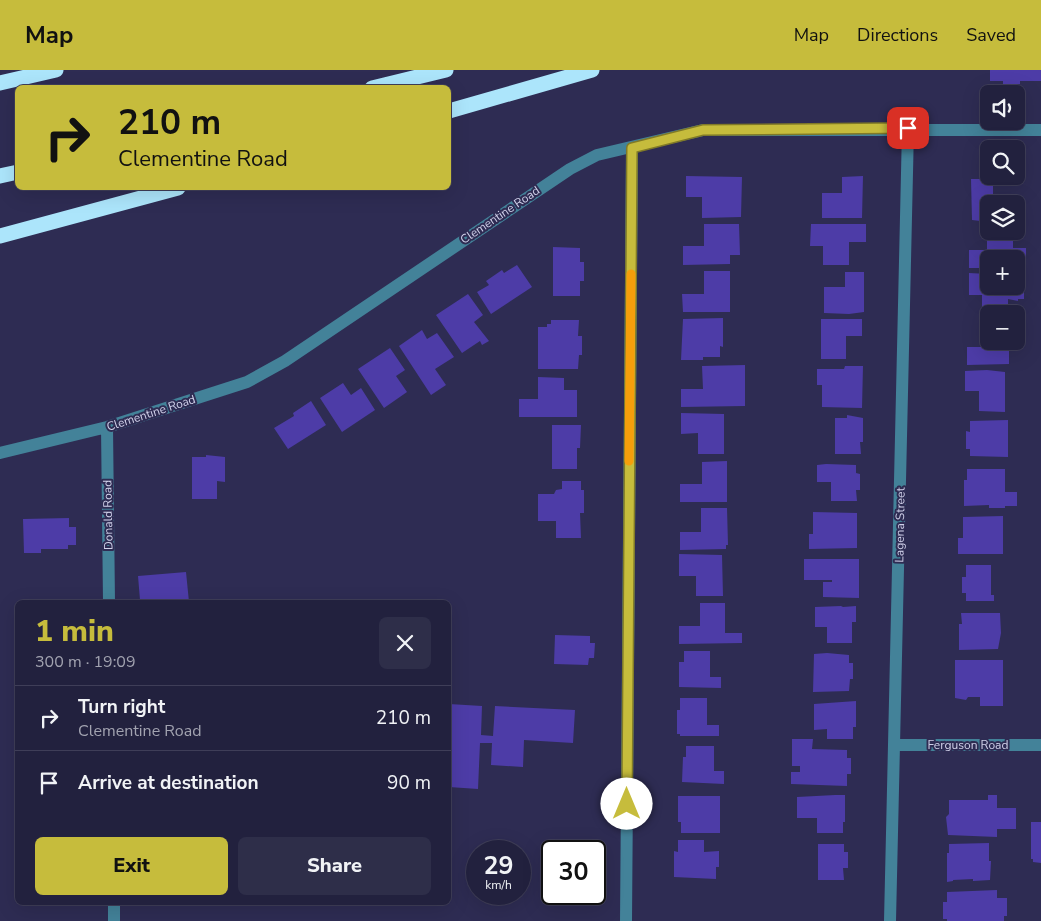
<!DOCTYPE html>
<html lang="en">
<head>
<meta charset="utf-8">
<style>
  body { margin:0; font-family:"Nunito Sans",sans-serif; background:#2e2e49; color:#f1f3f6; height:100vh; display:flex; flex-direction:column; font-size:19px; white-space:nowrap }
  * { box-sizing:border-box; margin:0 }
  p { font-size:16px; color:#a2a3b0 }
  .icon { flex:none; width:28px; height:28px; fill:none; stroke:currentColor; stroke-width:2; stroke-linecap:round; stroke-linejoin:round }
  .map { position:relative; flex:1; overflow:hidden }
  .sheet { position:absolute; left:15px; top:530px; width:436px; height:305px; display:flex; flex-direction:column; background:#22213e; border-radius:8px; box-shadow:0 5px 20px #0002,0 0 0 1px #3f3e58 }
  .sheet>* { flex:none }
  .hud { position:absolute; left:15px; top:15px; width:436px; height:105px; border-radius:8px; box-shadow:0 5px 20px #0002,0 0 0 1px #3f3e58; background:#c6bc3c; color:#111; overflow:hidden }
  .tools { position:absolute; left:980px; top:15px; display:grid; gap:10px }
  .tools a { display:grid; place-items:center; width:45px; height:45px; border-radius:8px; background:#22213e; box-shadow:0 5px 20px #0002,0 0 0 1px #3f3e58; font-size:25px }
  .speed { position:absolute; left:466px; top:770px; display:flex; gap:10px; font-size:25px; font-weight:700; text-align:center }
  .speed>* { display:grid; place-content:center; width:65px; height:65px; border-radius:50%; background:#22213e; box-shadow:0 5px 20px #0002,0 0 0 1px #3f3e58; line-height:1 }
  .speed small { font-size:12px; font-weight:400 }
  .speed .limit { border:2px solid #111; border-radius:8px; background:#fff; color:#111 }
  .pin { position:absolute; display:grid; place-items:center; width:42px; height:42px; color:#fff; margin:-21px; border-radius:10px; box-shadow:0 2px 8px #0006 }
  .me { position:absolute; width:55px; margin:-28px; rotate:0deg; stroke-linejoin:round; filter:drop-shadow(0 0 4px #0008) }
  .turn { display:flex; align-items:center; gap:18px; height:105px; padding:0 20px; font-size:22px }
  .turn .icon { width:65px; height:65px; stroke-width:2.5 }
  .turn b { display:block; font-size:35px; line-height:42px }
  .round { display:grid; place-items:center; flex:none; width:52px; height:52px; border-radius:8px; background:#2e2e49 }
  .overview { display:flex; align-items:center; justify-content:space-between; height:85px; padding:0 20px }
  h1 { font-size:30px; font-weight:800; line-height:38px; color:#c6bc3c }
  .button { display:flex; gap:10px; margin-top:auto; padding:10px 20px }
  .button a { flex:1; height:58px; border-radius:8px; background:#c6bc3c; color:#111; font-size:20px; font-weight:800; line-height:58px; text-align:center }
  .button a+a { background:#2e2e49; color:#f1f3f6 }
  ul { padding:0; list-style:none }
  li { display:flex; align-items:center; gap:15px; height:65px; padding:0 20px; border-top:1px solid #3f3e58 }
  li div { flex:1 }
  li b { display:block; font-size:19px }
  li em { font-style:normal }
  header { display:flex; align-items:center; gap:30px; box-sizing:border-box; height:70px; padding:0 25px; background:#c6bc3c; color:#111 }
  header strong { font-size:24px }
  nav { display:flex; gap:28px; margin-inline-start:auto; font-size:18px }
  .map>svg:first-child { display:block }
  .building { fill:#4d3ca7 }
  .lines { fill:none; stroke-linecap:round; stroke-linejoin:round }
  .minor { stroke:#438299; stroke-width:12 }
  .highway { stroke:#ace5fb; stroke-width:15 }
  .route-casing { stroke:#817a27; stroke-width:12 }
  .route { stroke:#c6bc3c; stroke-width:9 }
  .slow { stroke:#f59e0b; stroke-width:9 }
  .labels { text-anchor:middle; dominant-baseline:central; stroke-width:4; stroke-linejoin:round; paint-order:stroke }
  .street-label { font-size:12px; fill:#d0d0e9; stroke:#2e2c53 }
</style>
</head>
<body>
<header>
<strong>Map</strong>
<nav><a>Map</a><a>Directions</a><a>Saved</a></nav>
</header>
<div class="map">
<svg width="1041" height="851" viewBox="0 0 1041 851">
  <rect width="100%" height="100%" fill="#2e2c53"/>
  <path class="building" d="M990,0H1041V11H1020V14H1003V11H990Z
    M686,106L742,107L741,147L702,148V127H686Z
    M863,106L862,148H822V123H842V107Z
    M971,109H993V124H1012V134H989V152L972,150Z
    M704,154H739L740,185H730V194L683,195V176H704Z
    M811,154H866V172H849V195H823V176H810Z
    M987,157H989V161H1013V178H1026V197H1016V189H989V198H969V180H987Z
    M553,177L580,178V192H584V211H580V226H553Z
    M517,195L532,217L491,244L477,222L489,215L486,211L502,200L504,203Z
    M704,201H730V242H683L682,224H704Z
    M845,202H864V242L849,244L824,243V217H845Z
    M969,203L988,204L989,216H1016V205H1024V229H1018V231L1008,229V244L982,245V225H969Z
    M468,224L483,245L474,252L489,271L482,275L480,271L462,283L436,245Z
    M723,248V277L720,276V287H703V290H681L683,249Z
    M821,249H862V266H846V289H821Z
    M551,250H579L578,266H582V285H579L578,299H538V257H547V254H551Z
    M984,254H989V271H1009V294L967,295V277H984Z
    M422,260L427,269L437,263L454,287L435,299L446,315L431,325L399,276Z
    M390,278L405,300L396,306L407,322L384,338L358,299Z
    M745,295V336L681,337V319H703L702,296Z
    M845,296H863L862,338L822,337V315H817V299H844Z
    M987,300L1005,302V342L979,341V321H965V301Z
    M538,307L564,308V320H577V347H519V329H538Z
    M343,313L351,325L361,318L375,340L342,362L320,328Z
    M311,331L326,355L288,379L274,358L294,346L293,343Z
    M681,343L724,344V384H698V363L681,364Z
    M847,345L863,348V372H860L861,384H835V348H847Z
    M1008,350V387L970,386V379H966V361L970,362V351Z
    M552,355H581L580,378H577V399H552Z
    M206,385L225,387V412L217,411V429H192V387H206Z
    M727,391V432H680V414H702V392Z
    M826,394L856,395V403L860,404V420H856L857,431H831V412H817V395Z
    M967,399H1005V422H1017V436H1005V438H989V435L964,436V410H967Z
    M562,411H581V420H584V443H580L581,468H556V451H538V424H554L556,420L562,419Z
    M701,438H727L728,475H726V479L680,480V462H701Z
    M813,442L857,443V478L809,479V464H813Z
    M1003,446V484H958V468H963V447Z
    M69,448V457H76V475H68V479H41V483H24L23,449Z
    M679,484L722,485L723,526H696V506H679Z
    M804,489H859V528L823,527V512H832V510H804Z
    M966,495H991V525H994V531H966V523H962V507H966Z
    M186,502L189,532H160V529L140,530L138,506Z
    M700,533H725V563H742V573L679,574V556H700Z
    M841,536L843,537L856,536V552H852V573H827V557H815V537Z
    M961,543H1000L1001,563L998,579L959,580V554H962Z
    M555,565L590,566V573H595L594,588H589L588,595L554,594Z
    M684,581H710V607H721V618L679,617V592H684Z
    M827,583L849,585V593H853V609H850L849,621L813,622L814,584Z
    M955,590H1003V636H980V627H968L966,630L955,628Z
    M680,628H707V655H719V666H680V664H677V640H680Z
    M856,631V657H853V669H827V659L814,660V634Z
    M449,634L482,636L481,665L493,666L495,636L575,640L573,673L524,670L523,697L491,695L492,673H480L478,719L449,717Z
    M792,669H813L812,679L847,680V688H851V704H847V716L791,714V702H800V696H792Z
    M686,676H714V701H724V714L682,712L683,687H686Z
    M835,725H845V752H843V763H817V748H797V727Z
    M988,725H997V738H1016V759H997V767L948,765L946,747L949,744V730H988Z
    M678,726H720V763H681V752H678Z
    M1031,752H1041V793L1033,792V789H1031Z
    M678,770H704V782L719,781V797H716V809L674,807V781L678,782Z
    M989,773V791H991L990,810L973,811V809L953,810V811L947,812V783H949V774Z
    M818,774H844V782H848V798H843L844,810H818Z
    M997,820V828H1007V846H1004V851H947V849H943V832H947V822Z"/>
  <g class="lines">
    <path class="minor" d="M107,357L109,532
      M0,383L107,357L247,312L285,291L570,99L597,85L703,60H1041
      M895,675H1041
      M114,832V851
      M626,851L632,78
      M890,851L908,59"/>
    <path class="highway" d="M0,13L56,0
      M372,18L446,0
      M449,41L592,0
      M0,106L18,102
      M0,166L178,118"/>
  </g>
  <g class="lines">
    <g class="route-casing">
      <path id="route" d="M627,734L632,78L703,60L908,58"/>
    </g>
    <use href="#route" class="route"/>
    <path class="slow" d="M629,391L631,204"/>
  </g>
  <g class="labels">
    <g class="street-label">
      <text transform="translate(500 145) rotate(-34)">Clementine Road</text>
      <text transform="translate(151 343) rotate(-18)">Clementine Road</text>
      <text transform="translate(108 445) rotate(-91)">Donald Road</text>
      <text transform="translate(900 455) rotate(-89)">Lagena Street</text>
      <text x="968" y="675">Ferguson Road</text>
    </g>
  </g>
</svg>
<div class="tools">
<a><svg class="icon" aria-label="sound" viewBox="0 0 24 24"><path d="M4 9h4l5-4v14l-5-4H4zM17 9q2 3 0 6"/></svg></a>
<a><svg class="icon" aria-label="search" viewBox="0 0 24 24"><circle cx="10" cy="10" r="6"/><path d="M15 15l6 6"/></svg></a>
<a><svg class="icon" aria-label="layers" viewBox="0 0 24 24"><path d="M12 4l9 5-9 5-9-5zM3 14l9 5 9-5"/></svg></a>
<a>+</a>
<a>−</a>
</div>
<div class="speed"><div>29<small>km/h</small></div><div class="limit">30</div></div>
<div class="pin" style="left:908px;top:58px;background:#d93025"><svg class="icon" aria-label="arrive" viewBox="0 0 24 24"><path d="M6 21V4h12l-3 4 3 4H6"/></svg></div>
<svg class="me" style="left:627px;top:734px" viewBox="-20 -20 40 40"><circle r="19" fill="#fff"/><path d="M0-13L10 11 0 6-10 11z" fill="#c6bc3c"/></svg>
<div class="hud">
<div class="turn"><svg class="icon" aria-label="right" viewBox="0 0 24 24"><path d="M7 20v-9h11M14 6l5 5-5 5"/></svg><div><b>210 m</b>Clementine Road</div></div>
</div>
<section class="sheet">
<div class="overview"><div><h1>1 min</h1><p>300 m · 19:09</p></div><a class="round"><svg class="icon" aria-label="close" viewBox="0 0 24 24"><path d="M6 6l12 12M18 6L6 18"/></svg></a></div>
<ul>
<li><svg class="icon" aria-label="right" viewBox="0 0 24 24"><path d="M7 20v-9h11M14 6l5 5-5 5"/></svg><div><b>Turn right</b><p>Clementine Road</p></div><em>210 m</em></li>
<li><svg class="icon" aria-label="arrive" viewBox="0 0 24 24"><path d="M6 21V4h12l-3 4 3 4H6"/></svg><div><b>Arrive at destination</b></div><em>90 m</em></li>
</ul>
<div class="button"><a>Exit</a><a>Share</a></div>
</section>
</div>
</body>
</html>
